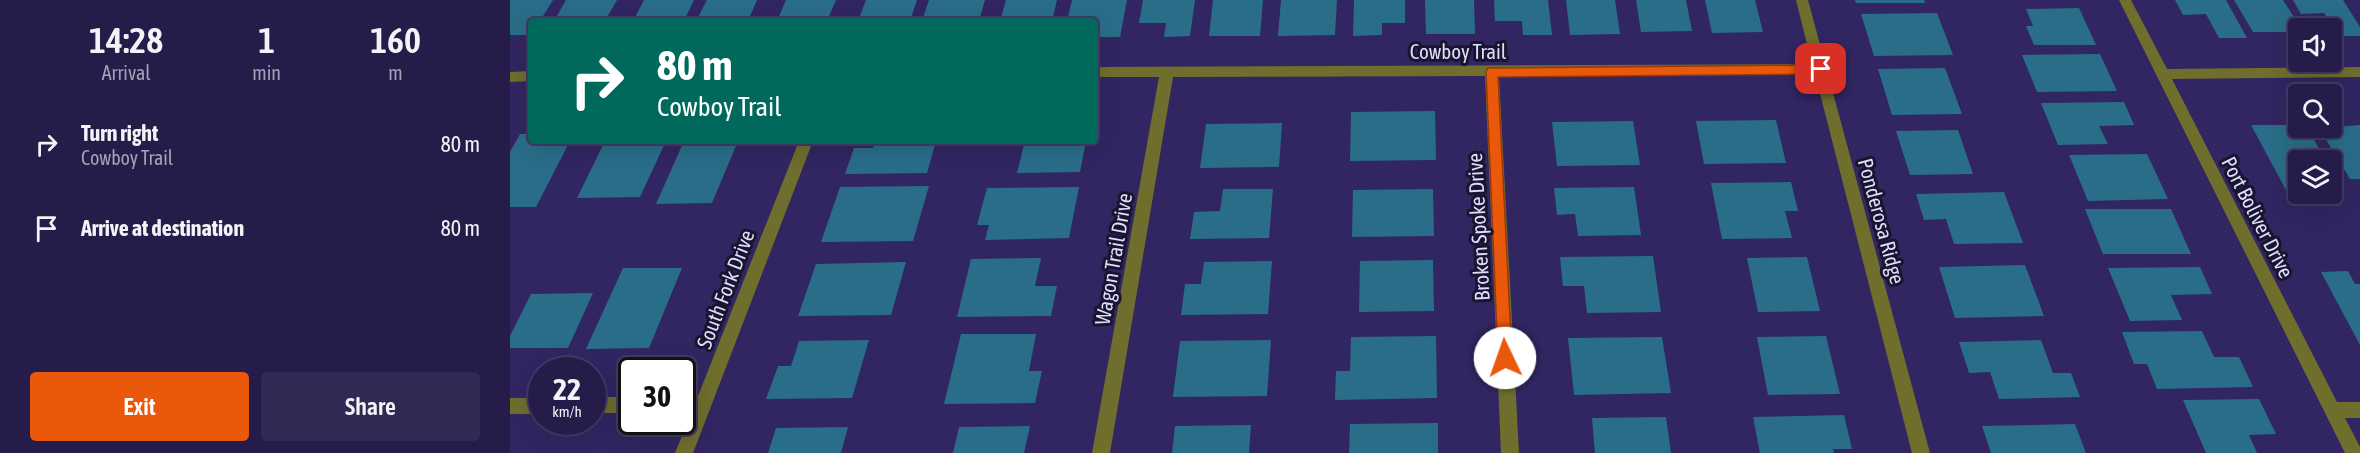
<!DOCTYPE html>
<html lang="en">
<head>
<meta charset="utf-8">
<style>
  body { margin:0; font-family:"Asap Condensed",sans-serif; background:#312954; color:#f1f3f6; height:100vh; display:flex; flex-direction:column; font-size:22px; white-space:nowrap }
  * { box-sizing:border-box; margin:0 }
  p { font-size:20px; color:#a3a1b5 }
  .icon { flex:none; width:33px; height:33px; fill:none; stroke:currentColor; stroke-width:2; stroke-linecap:round; stroke-linejoin:round }
  .map { position:relative; flex:1; overflow:hidden }
  .details { display:flex; flex-direction:column; background:#251c4a; width:510px }
  .details>* { flex:none }
  .hud { position:absolute; left:18px; top:18px; width:570px; height:126px; border-radius:6px; box-shadow:0 6px 24px #0002,0 0 0 2px #423a62; background:#00695c; color:#fff; overflow:hidden }
  .controls { position:absolute; left:1778px; top:18px; display:grid; gap:12px }
  .controls a { display:grid; place-items:center; width:54px; height:54px; border-radius:6px; background:#251c4a; box-shadow:0 6px 24px #0002,0 0 0 2px #423a62; font-size:30px }
  .speed { position:absolute; left:18px; top:357px; display:flex; gap:12px; font-size:30px; font-weight:700; text-align:center }
  .speed>* { display:grid; place-content:center; width:78px; height:78px; border-radius:50%; background:#251c4a; box-shadow:0 6px 24px #0002,0 0 0 2px #423a62; line-height:1 }
  .speed small { font-size:15px; font-weight:400 }
  .speed .limit { border:3px solid #111; border-radius:9px; background:#fff; color:#111 }
  .pin { position:absolute; display:grid; place-items:center; width:51px; height:51px; color:#fff; margin:-26px; border-radius:12px; box-shadow:0 3px 9px #0006 }
  .me { position:absolute; width:66px; margin:-33px; rotate:357deg; stroke-linejoin:round; filter:drop-shadow(0 0 4px #0008) }
  .turn { display:flex; align-items:center; gap:21px; height:126px; padding:0 30px; font-size:27px }
  .turn .icon { width:78px; height:78px; stroke-width:2.5 }
  .turn b { display:block; font-size:42px; line-height:51px }
  .eta { display:flex; justify-content:space-evenly; align-items:center; height:102px; text-align:center }
  .eta b { font-size:36px; font-weight:600; line-height:42px }
  .button { display:flex; gap:12px; margin-top:auto; padding:12px 30px }
  .button a { flex:1; height:69px; border-radius:6px; background:#ea580c; color:#fff; font-size:24px; font-weight:600; line-height:69px; text-align:center }
  .button a+a { background:#312954; color:#f1f3f6 }
  ul { padding:0; list-style:none }
  li { display:flex; align-items:center; gap:18px; height:84px; padding:0 30px }
  li div { flex:1 }
  li b { display:block; font-size:22px }
  li em { font-style:normal }
  main { display:flex; flex:1; min-height:0 }
  .map>svg:first-child { display:block }
  .building { fill:#2a6d88 }
  .lines { fill:none; stroke-linecap:round; stroke-linejoin:round }
  .street { fill:#6f6e2d; fill-rule:evenodd }
  .route { fill:#ea580c; stroke:#983908; stroke-width:1.5 }
  .labels { text-anchor:middle; dominant-baseline:central; stroke-width:6; stroke-linejoin:round; paint-order:stroke }
  .street-label { font-size:21px; fill:#deddfb; stroke:#191530 }
</style>
</head>
<body>
<main>
<section class="details">
<div class="eta">
<div><b>14:28</b><p>Arrival</p></div>
<div><b>1</b><p>min</p></div>
<div><b>160</b><p>m</p></div>
</div>
<ul>
<li><svg class="icon" aria-label="right" viewBox="0 0 24 24"><path d="M7 20v-9h11M14 6l5 5-5 5"/></svg><div><b>Turn right</b><p>Cowboy Trail</p></div><em>80 m</em></li>
<li><svg class="icon" aria-label="arrive" viewBox="0 0 24 24"><path d="M6 21V4h12l-3 4 3 4H6"/></svg><div><b>Arrive at destination</b></div><em>80 m</em></li>
</ul>
<div class="button"><a>Exit</a><a>Share</a></div>
</section>
<div class="map">
<svg width="1850" height="453" viewBox="0 0 1850 453">
  <rect width="100%" height="100%" fill="#312662"/>
  <path class="building" d="M0,0H43L30,21H21V35H0Z
    M56,0H107L95,21H44Z
    M134,0H184L174,21H123Z
    M197,0H247L238,21H186Z
    M276,0H326L317,21H267Z
    M356,0H407L400,21H348Z
    M419,0H475L469,21H412Z
    M496,0H547L542,21H490Z
    M562,0H617L610,37H585V21H557Z
    M633,0H685L680,36L654,37L656,23H629Z
    M703,0H753L750,36H699Z
    M771,0H827L825,35L768,36Z
    M844,0H895V23H872V35L843,36Z
    M915,0H964L965,34H916Z
    M984,0H1038L1042,35H1013L1012,21H985Z
    M1056,0H1105L1110,34L1060,35Z
    M1126,0H1176L1182,31L1131,32Z
    M1195,0H1245L1253,32L1202,33Z
    M1345,0H1414L1415,3H1346Z
    M1665,0H1716L1737,38H1709L1696,14L1673,15Z
    M1724,0H1773L1791,28H1788V32H1743Z
    M1783,0H1833L1850,27V36H1829L1814,13L1791,14Z
    M1569,8L1586,45H1524L1516,26H1523L1516,9Z
    M1427,13L1443,55L1364,56L1351,14Z
    M1590,54L1607,91L1527,92L1512,55Z
    M1435,68L1452,114L1382,115L1368,69Z
    M1614,102L1624,125L1589,126L1598,144L1548,145L1531,103Z
    M925,111L926,160L840,161L841,112Z
    M1266,120L1276,163L1194,164L1186,121Z
    M1123,121L1130,165L1047,166L1042,122Z
    M772,123L769,167L690,168L696,124Z
    M1741,125H1788V128H1797L1816,160H1788V194H1804L1809,203H1783Z
    M1850,125V179H1840L1809,128Z
    M1448,130L1463,174L1400,175L1386,131Z
    M10,134H21V141H60L26,207H0V152Z
    M95,141H156L130,197L67,198Z
    M174,141H228L202,203L146,204Z
    M365,141H426L417,173L335,174L344,148H363Z
    M515,141H576L570,172L507,173Z
    M1637,154L1658,199L1578,201L1559,155Z
    M1821,169L1833,189H1821Z
    M1281,182L1288,211H1275L1282,238L1212,239L1201,183Z
    M419,186L403,241L311,242L330,187Z
    M569,187L559,238L475,240L479,225H467L477,188Z
    M1124,187L1131,235L1068,236L1065,214L1047,215L1044,188Z
    M713,189H763L759,238L680,239L684,212L710,211Z
    M923,189L924,236L842,237L843,190Z
    M1494,192L1513,243L1444,244L1436,219L1414,220L1406,194Z
    M1575,209H1661L1681,254H1593Z
    M1143,256L1151,312L1077,313L1074,286H1053L1050,257Z
    M1297,257L1310,311L1248,312L1237,258Z
    M531,258L525,286H547L541,316L447,317L461,259Z
    M923,260L924,311L849,312L850,261Z
    M762,261L758,314L671,315L675,284H691L694,262Z
    M396,262L381,315L288,316L306,264Z
    M1515,265L1534,316L1445,318L1429,267Z
    M1690,267L1702,294L1661,295L1672,320L1620,321L1598,268Z
    M113,268H172L139,348L76,349Z
    M1838,271L1845,284H1850V345L1811,272Z
    M83,293L58,348H0V336L21,294Z
    M1692,331L1704,357H1729L1743,387L1647,389L1637,364H1624L1612,332Z
    M451,334H526L519,371H532L525,403L434,404Z
    M926,336L927,398L825,400L826,371H840L841,337Z
    M1316,336L1330,394L1258,395L1247,337Z
    M1152,337L1161,393L1064,395L1058,338Z
    M359,340L342,398L256,399L268,366H281L289,341Z
    M761,340L757,396L663,397L670,341Z
    M1531,340L1543,373H1561L1570,397L1489,399L1480,372L1459,373L1449,342Z
    M1749,399L1766,434L1739,435L1747,453H1696L1673,400Z
    M1334,415L1342,449H1323L1324,453H1250L1243,417Z
    M1156,417L1161,453H1085L1082,418Z
    M928,423V453H839L840,424Z
    M1565,424L1576,453H1481L1472,426Z
    M741,425L739,453H662L665,426Z
    M520,426L514,453H443L449,427Z
    M338,427L331,453H258L266,428Z"/>
  <g class="lines">
    <path class="street" d="M1286,0H1298L1420,453H1402L1305,74L989,76L1009,453H991L975,76L663,77L600,453H582L649,77H585V67L1302,64Z
      M1609,0H1621L1657,69L1850,67V77L1662,79L1827,402H1850V418H1835L1850,447V453H1835Z
      M21,71V81L0,82V72Z
      M289,141H303L183,453H165L182,412H172V396H188Z
      M82,397H122V413H82Z
      M0,398H32V414H0Z"/>
  </g>
  <path class="route" d="M1311,65L1317,69L1311,74L988,77L1002,358L1000,363L995,365L990,363L988,358L976,72L978,68Z"/>
  <g class="labels">
    <g class="street-label">
      <text x="948" y="51">Cowboy Trail</text>
      <text transform="translate(1748 217) rotate(63)">Port Boliver Drive</text>
      <text transform="translate(1372 221) rotate(75)">Ponderosa Ridge</text>
      <text transform="translate(968 227) rotate(-93)">Broken Spoke Drive</text>
      <text transform="translate(603 259) rotate(-80)">Wagon Trail Drive</text>
      <text transform="translate(215 289) rotate(-69)">South Fork Drive</text>
    </g>
  </g>
</svg>
<div class="controls">
<a><svg class="icon" aria-label="sound" viewBox="0 0 24 24"><path d="M4 9h4l5-4v14l-5-4H4zM17 9q2 3 0 6"/></svg></a>
<a><svg class="icon" aria-label="search" viewBox="0 0 24 24"><circle cx="10" cy="10" r="6"/><path d="M15 15l6 6"/></svg></a>
<a><svg class="icon" aria-label="layers" viewBox="0 0 24 24"><path d="M12 4l9 5-9 5-9-5zM3 14l9 5 9-5"/></svg></a>
</div>
<div class="speed"><div>22<small>km/h</small></div><div class="limit">30</div></div>
<div class="pin" style="left:1311px;top:69px;background:#d93025"><svg class="icon" aria-label="arrive" viewBox="0 0 24 24"><path d="M6 21V4h12l-3 4 3 4H6"/></svg></div>
<svg class="me" style="left:995px;top:358px" viewBox="-20 -20 40 40"><circle r="19" fill="#fff"/><path d="M0-13L10 11 0 6-10 11z" fill="#ea580c"/></svg>
<div class="hud">
<div class="turn"><svg class="icon" aria-label="right" viewBox="0 0 24 24"><path d="M7 20v-9h11M14 6l5 5-5 5"/></svg><div><b>80 m</b>Cowboy Trail</div></div>
</div>
</div>
</main>
</body>
</html>
